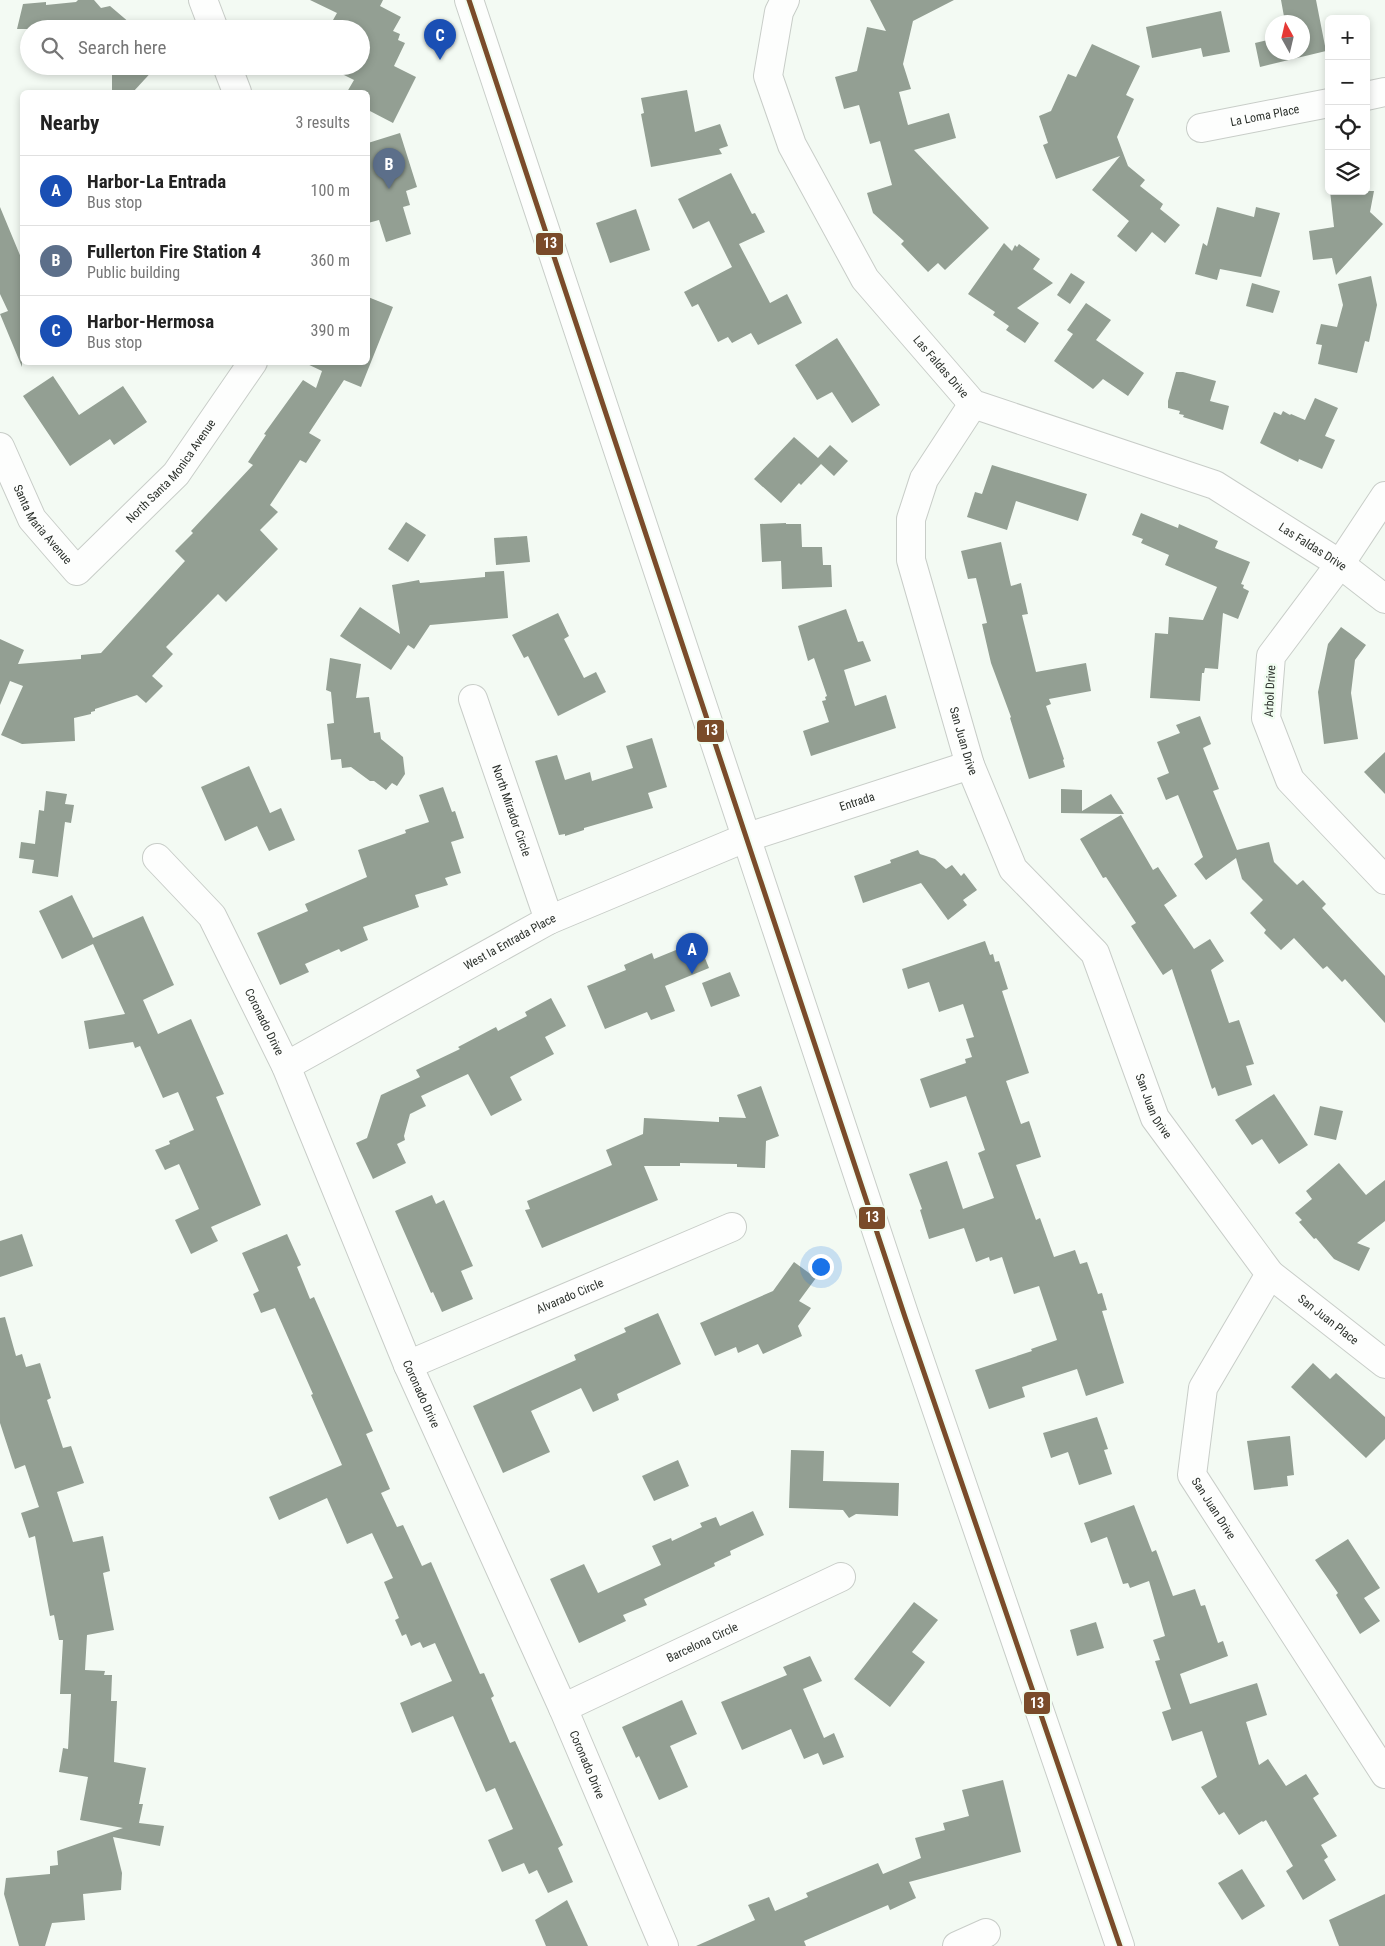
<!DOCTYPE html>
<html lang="en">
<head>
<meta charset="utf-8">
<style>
  :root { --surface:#fff; --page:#f2f2f2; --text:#222; --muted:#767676; --line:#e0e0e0; --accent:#ea580c }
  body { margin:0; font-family:"Roboto Condensed",sans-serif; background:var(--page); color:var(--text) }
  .controls { position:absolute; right:15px; top:15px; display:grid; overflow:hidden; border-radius:8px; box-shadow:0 2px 8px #0003 }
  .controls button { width:45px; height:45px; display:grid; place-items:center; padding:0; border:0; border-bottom:1px solid var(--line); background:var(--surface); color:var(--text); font:25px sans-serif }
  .compass { position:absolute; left:1265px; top:15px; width:45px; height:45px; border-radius:50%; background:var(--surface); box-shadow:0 2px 8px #0003; rotate:352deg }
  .you { position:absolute; left:820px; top:1266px; width:18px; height:18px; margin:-12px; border:4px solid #fff; border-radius:50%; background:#1a73e8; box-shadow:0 0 0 8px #1a73e833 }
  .badge { display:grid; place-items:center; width:32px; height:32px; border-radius:50%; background:var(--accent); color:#fff; font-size:16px; font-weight:700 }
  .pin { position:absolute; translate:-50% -41px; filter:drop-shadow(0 1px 2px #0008) }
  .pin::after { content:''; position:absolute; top:26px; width:18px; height:15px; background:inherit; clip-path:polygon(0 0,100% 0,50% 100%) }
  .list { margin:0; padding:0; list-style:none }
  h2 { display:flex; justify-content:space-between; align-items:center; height:65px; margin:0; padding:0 20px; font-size:21px }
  h2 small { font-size:16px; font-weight:400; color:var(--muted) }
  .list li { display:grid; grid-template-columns:32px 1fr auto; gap:15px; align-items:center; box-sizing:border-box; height:70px; padding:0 20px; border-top:1px solid var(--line) }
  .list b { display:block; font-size:19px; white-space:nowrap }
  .list p { margin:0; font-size:16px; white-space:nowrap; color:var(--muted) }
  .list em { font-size:16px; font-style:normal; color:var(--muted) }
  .icon { flex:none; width:28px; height:28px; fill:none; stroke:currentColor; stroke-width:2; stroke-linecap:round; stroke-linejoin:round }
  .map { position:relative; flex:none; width:1385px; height:1946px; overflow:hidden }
  .search { position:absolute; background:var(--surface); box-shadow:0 2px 8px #0003; left:20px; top:20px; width:350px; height:55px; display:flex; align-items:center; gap:12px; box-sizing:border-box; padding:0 18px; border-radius:28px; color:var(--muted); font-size:19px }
  .panel { position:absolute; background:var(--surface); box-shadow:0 2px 8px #0003; left:20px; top:90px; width:350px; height:275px; border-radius:8px }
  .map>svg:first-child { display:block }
  .building { fill:#939f93 }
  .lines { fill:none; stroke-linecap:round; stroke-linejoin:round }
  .minor-casing { stroke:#c8cdc8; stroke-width:30 }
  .major-casing { stroke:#c8cdc8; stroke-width:30 }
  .minor { stroke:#fdfefd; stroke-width:28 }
  .major { stroke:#fdfefd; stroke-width:28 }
  .bus-1-casing { stroke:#f0fdf0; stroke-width:9 }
  .bus-1 { stroke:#7a4b2a; stroke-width:5 }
  .labels { text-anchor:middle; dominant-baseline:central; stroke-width:5; stroke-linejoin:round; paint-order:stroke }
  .street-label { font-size:12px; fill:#2c312c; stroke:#f0fdf0 }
  .line-badge { stroke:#f0fdf0; stroke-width:2 }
  .badge-label { font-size:14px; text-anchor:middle; font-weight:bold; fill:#fff }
</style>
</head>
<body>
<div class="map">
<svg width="1385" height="1946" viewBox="0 0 1385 1946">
  <rect width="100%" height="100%" fill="#f3faf3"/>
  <g class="building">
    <path d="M78 0H94L101 8 110 6 137 29H17L23 4 46 2V5L76 2Z"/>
    <path d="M310 0H383L380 6 401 17 393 31 400 34 398 40 405 43 394 66 416 77 393 123 368 110V92H347L354 80 326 66H361V29H338L341 23 333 20 337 13Z"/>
    <path d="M870 0H954L913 21 903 64 911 89 899 92 908 125 949 113 956 138 914 150 989 228 945 270 938 263 928 272 901 244 904 241 873 213 867 193 892 185 880 141 870 144 859 105 844 109 835 77 857 71 867 27 886 31Z"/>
    <path d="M1281 0H1316L1326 51 1260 67 1255 43 1272 39V52H1302V22H1285Z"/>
    <path d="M1221 11 1230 52 1203 57 1201 48 1152 58 1146 27Z"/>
    <path d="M1092 44 1140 66 1126 95 1134 99 1117 137 1128 166 1145 180 1140 186 1163 204 1160 209 1180 225 1165 243 1152 232 1136 252 1117 236 1129 221 1092 190 1120 156 1056 179 1043 145 1048 143 1039 116 1051 111 1068 74 1076 77Z"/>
    <path d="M112 66H157L133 92H112Z"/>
    <path d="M687 90 695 132 720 124 728 146 719 149 722 154 651 167 641 114 644 113 641 98Z"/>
    <path d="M400 133 417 187 406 191 410 205 403 207 411 234 386 242 379 220 368 223V143Z"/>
    <path d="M731 173 752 214 755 213 765 232 739 244 770 303 787 294 802 323 758 345 751 333 732 343 728 337 718 342 698 304 692 307 684 292 732 267 709 221 693 229 678 199Z"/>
    <path d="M1330 191H1374L1370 212 1383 224 1336 275 1332 258 1313 260 1309 231 1334 227Z"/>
    <path d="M0 207 22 260V367L0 314 8 311 0 294Z"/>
    <path d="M1217 207 1254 217 1256 207 1280 213 1261 277 1220 269 1217 280 1195 274 1203 243 1207 246Z"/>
    <path d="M636 209 650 250 610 263 596 223Z"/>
    <path d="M1004 243 1012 251 1015 245 1017 247 1019 244 1040 259 1033 269 1053 283 1017 308 1039 323 1025 343 1006 330 1009 326 993 315 995 312 968 294Z"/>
    <path d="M1071 273 1085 282 1070 304 1057 295Z"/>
    <path d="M1371 276 1377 305 1369 342 1365 341 1357 373 1318 364 1322 345 1316 344 1321 324 1337 327 1343 305 1338 284Z"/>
    <path d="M1252 283 1280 291 1273 313 1246 306Z"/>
    <path d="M368 297 393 307 361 387 344 380 309 433 321 440 306 463 300 460 270 505 278 512 260 530 278 549 226 602 218 594 166 647 173 654 152 676 163 686 146 703 137 695 95 709V711L91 712V714L74 718 75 741 22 744 1 735 23 686 10 681 0 705V639L24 650 18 664 81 659V655L101 653 185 561 175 551 193 533 191 531 253 465 248 462 266 435 264 434 303 380 316 388 322 371 303 362H368Z"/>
    <path d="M1086 303 1111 320 1096 340 1144 373 1128 396 1103 379 1093 389 1054 361 1073 334 1067 330Z"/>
    <path d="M837 338 880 405 852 423 832 392 817 400 795 365Z"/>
    <path d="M1176 372H1183L1216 381 1210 401 1229 406 1223 430 1183 417 1184 415 1179 414 1180 411 1168 408V401Z"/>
    <path d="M53 376 79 415 123 386 147 422 114 445 110 439 70 466 23 396Z"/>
    <path d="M1315 398 1338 408 1325 436 1335 440 1322 469 1299 459 1298 462 1260 443 1274 412 1281 415 1283 411 1290 415 1291 414 1305 420Z"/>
    <path d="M794 437 818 458 830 445 848 461 834 476 821 464 801 485 799 483 781 503 754 479Z"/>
    <path d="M992 465 1087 494 1078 521 1016 501 1007 530 967 517 975 492 982 494Z"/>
    <path d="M1141 513 1178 528 1179 524 1218 541 1215 548 1250 562 1241 584 1244 585 1243 588 1249 591 1238 619 1223 613 1218 669 1205 668 1204 673H1202L1200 701 1150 698 1155 633 1168 634 1169 617 1203 620 1217 587 1165 565 1169 555 1141 543 1143 539 1132 535Z"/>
    <path d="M406 522 426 535 408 562 388 549Z"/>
    <path d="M786 523V524H801L802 547H822L823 565H831L832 587 782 589 781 561 762 562 760 524Z"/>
    <path d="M527 536 530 562 496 565 494 538Z"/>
    <path d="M1001 542 1011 586 1021 583 1028 614 1022 615 1036 672 1086 663 1091 691 1049 699 1051 704 1046 706 1064 759 1063 760 1065 767 1029 779 1010 718 1011 717 991 663 982 624 987 623 976 578 968 579 961 551Z"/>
    <path d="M504 571 508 618 430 625 414 649 408 645 391 670 340 636 360 607 400 634 392 585 419 580 420 583 485 577V572Z"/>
    <path d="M846 609 858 642 863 641 871 661 844 670 855 706 886 695 896 728 811 756 803 731 829 722 822 701 826 700 825 697 827 696 814 658 808 661 798 626Z"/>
    <path d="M558 613 569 636 564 639 584 678 596 672 606 692 558 716 528 656 524 658 512 635Z"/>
    <path d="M1341 627 1366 645 1355 660 1351 693 1358 739 1324 744 1318 692 1328 644Z"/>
    <path d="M330 658 361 664 356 698 369 697 374 733 380 732 381 739 403 757 405 774 397 786 392 783 386 790 374 781H370L351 767 342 768 341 759 331 760 327 724 334 723 331 692 326 690Z"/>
    <path d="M1200 716 1211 744 1203 748 1219 789 1213 791 1237 850 1269 842 1274 862 1297 885 1303 880 1326 904 1322 908 1385 976V1023L1345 979 1342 982 1327 966 1323 969 1294 938 1281 950 1264 933 1266 930 1250 913 1263 900 1242 879 1236 858 1206 880 1194 864 1203 857 1178 795 1166 800 1157 778 1169 773 1157 742 1180 733 1176 725Z"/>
    <path d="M652 738 667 787 648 793 653 808 584 828V830L565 836V834L559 835 535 761 557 755 565 780 590 772 592 781 633 768 626 746Z"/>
    <path d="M1385 752V794L1364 772Z"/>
    <path d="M249 766 270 813 281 808 295 840 269 851 257 826 225 841 201 787Z"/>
    <path d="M443 787 452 812 455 811 464 838 451 842 461 873 445 878 448 885 415 895 419 907 363 927 368 940 341 952 339 949 305 964 309 972 280 985 257 933 308 911 305 904 367 877 358 850 406 833 405 830 429 822 419 795Z"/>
    <path d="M1061 789 1082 790V811L1111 794 1124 814 1061 813Z"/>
    <path d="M46 791 67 794 65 804 74 805 71 823 65 822 58 877 32 873 34 860 19 858 21 842 35 844 39 810 44 811Z"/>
    <path d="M1121 815 1153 870 1158 867 1177 896 1164 905 1194 949 1210 939 1224 961 1211 970 1229 1023 1239 1020 1254 1064 1246 1066 1252 1085 1218 1096 1215 1087 1212 1089 1172 969 1163 975 1131 926 1136 923 1106 877 1103 878 1080 839Z"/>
    <path d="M918 850 920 854 935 859 946 869 952 865 961 876 964 873 977 890 963 900 967 905 948 920 921 883 863 903 854 876 891 863 890 860Z"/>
    <path d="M72 895 93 938 143 916 174 985 143 1000 158 1034 191 1019 224 1094 216 1097 261 1205 211 1227 218 1241 191 1254 175 1220 199 1209 179 1164 165 1170 155 1150 170 1144 169 1141 194 1130 178 1092 163 1098 140 1046 135 1048 133 1042 89 1049 84 1021 125 1014 93 944 62 959 39 911Z"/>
    <path d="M698 941 709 968 665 986 675 1011 651 1020 647 1012 605 1029 587 986 626 970 624 965 652 953 654 959Z"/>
    <path d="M985 941 990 955 993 954 995 962 999 961 1008 989 1002 991 1029 1073 1006 1081 1021 1124 1029 1121 1041 1157 1016 1165 1036 1220 1040 1218 1054 1257 1075 1250 1080 1264 1087 1262 1098 1294 1102 1293 1107 1310 1102 1311 1124 1383 1086 1396 1077 1369 1022 1387 1025 1397 989 1409 975 1370 1032 1351 1031 1349 1057 1340 1039 1286 1014 1294 1002 1257 990 1261 989 1257 976 1262 964 1228 929 1239 920 1210 922 1209 909 1174 947 1161 963 1209 994 1198 978 1153 985 1150 966 1096 930 1108 920 1079 966 1063 965 1059 972 1057 966 1039 974 1037 963 1004 939 1012 929 982 908 989 902 969Z"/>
    <path d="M730 972 740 996 711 1007 702 983Z"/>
    <path d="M551 998 566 1026 545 1037 554 1054 510 1077 522 1100 491 1116 468 1074 421 1096 426 1106 410 1114 404 1136 405 1140 397 1144 406 1163 373 1179 356 1143 367 1138 381 1095 420 1077 416 1070 460 1049 458 1047 496 1027 498 1031 527 1016 525 1012Z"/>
    <path d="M761 1086 779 1136 766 1141 765 1168 737 1167V1164L680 1163V1166H644L658 1200 542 1248 525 1210 530 1209 527 1201 612 1165 606 1150 643 1134 644 1118 719 1122V1117L746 1118 737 1095Z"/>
    <path d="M1274 1094 1308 1145 1279 1164 1262 1139 1252 1145 1235 1120Z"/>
    <path d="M1320 1106 1343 1111 1336 1140 1314 1135Z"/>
    <path d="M1339 1163 1366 1195 1385 1180V1221L1357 1243 1370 1248 1359 1271 1334 1259 1316 1238 1314 1239 1299 1222 1302 1220 1295 1213 1312 1199 1306 1191Z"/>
    <path d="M432 1195 436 1204 444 1200 473 1266 461 1271 473 1299 442 1312 433 1292 431 1293 395 1211Z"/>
    <path d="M22 1234 33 1266 0 1277V1241Z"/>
    <path d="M287 1234 301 1265 297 1267 310 1299 314 1297 373 1431 366 1434 390 1489 381 1493 397 1527 403 1525 422 1566 431 1562 480 1674 484 1673 494 1696 491 1698 510 1743 515 1741 563 1845 558 1848 573 1882 548 1893 537 1870 529 1874 524 1863 502 1872 488 1840 513 1829 495 1788 486 1792 453 1716 412 1733 400 1703 452 1681 435 1643 423 1648 420 1642 411 1646 406 1634 402 1636 395 1620 399 1618 384 1582 393 1578 372 1533 347 1544 327 1498 279 1520 269 1497 342 1465 311 1395 313 1394 275 1308 261 1313 253 1294 259 1291 242 1253Z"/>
    <path d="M794 1262 816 1278 799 1301 811 1308 798 1326 802 1336 763 1354 758 1344 738 1353 736 1347 715 1356 700 1323 773 1291Z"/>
    <path d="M658 1313 681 1364 617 1394 619 1400 593 1412 581 1388 531 1411 550 1452 503 1473 473 1406 576 1360 574 1355 626 1332 624 1328Z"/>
    <path d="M5 1317 16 1356 22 1354 26 1367 40 1363 51 1398 47 1400 63 1448 71 1446 84 1483 57 1492 73 1542 103 1536 110 1571 103 1573 114 1630 87 1635 85 1670 105 1671 104 1675H112L111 1701H117L114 1762 146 1768 139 1804H143L139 1823 164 1826 160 1846 113 1837 122 1873 121 1890 83 1894 85 1920 52 1923 45 1946H19L4 1894 6 1878 50 1874V1866L58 1865 57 1851 123 1828 80 1820 88 1777 59 1772 63 1748 68 1749 71 1694H60L63 1640H59L54 1615 50 1616 35 1536 29 1538 21 1513 39 1507 25 1465 15 1469 0 1423V1318Z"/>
    <path d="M1313 1363 1330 1379 1336 1373 1385 1417V1439L1366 1458 1291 1387Z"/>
    <path d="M1097 1417 1108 1449 1104 1450 1112 1474 1079 1485 1068 1452 1051 1458 1043 1433Z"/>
    <path d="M1290 1436 1294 1475 1287 1476 1288 1486 1254 1490 1247 1441Z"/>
    <path d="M791 1450 824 1451 823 1481 899 1483 898 1516 856 1514 849 1518 843 1510 789 1508Z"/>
    <path d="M678 1460 689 1486 654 1501 642 1476Z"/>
    <path d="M1134 1505 1152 1552 1156 1550 1173 1596 1195 1589 1201 1606 1205 1605 1218 1643 1223 1641 1228 1656 1180 1674 1190 1704 1257 1683 1267 1715 1246 1722 1259 1765 1268 1759 1286 1786 1306 1774 1319 1794 1313 1798 1337 1836 1321 1845 1328 1857 1324 1860 1336 1880 1303 1900 1286 1871 1293 1866 1266 1820 1263 1822 1262 1821 1239 1835 1224 1812 1219 1815 1201 1787 1217 1777 1202 1731 1172 1741 1162 1712 1171 1709 1155 1661 1160 1660 1153 1640 1165 1636 1149 1581 1130 1588 1128 1583 1123 1584 1107 1537 1091 1543 1084 1523Z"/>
    <path d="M753 1511 764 1535 730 1551 731 1555 714 1563 715 1566 644 1599 647 1605 623 1615 626 1621 579 1643 550 1579 584 1564 598 1593 661 1565 652 1546 671 1538 672 1541 702 1527 700 1523 716 1517 720 1526Z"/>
    <path d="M1348 1539 1380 1588 1364 1598 1380 1621 1360 1634 1336 1595 1338 1593 1315 1560Z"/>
    <path d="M914 1602 938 1620 912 1652 925 1662 890 1707 854 1679Z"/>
    <path d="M1096 1622 1104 1648 1077 1656 1070 1630Z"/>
    <path d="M810 1656 822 1681 803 1689 824 1738 834 1733 844 1757 823 1765 818 1753 804 1759 791 1729 742 1750 721 1702 787 1675 783 1667Z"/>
    <path d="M682 1700 697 1734 670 1746 688 1787 659 1800 639 1756 636 1758 622 1727Z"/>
    <path d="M1003 1780 1021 1852 909 1882 916 1898 890 1910 888 1905 804 1941 806 1946H696L755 1920 748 1905 769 1897 775 1911 808 1897 806 1893 878 1863 883 1874 921 1858 915 1838 945 1830 943 1823 969 1816 962 1790Z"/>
    <path d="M1242 1869 1265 1906 1242 1920 1218 1883Z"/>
    <path d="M1385 1894V1946H1339L1329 1920Z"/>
    <path d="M567 1900 588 1946H546L535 1920Z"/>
  </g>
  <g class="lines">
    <defs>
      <g id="minor">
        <path d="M203 0 214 29"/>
        <path id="s1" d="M785 0 779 12 768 76 792 145 865 279 973 404 1215 485 1340 564 1385 599"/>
        <path d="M227 66 237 92"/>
        <path d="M1366 96 1385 92"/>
        <path id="s2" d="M1201 128 1329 103"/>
        <path id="s3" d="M973 404 924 479 911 519V560L970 765 1013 869 1095 953 1155 1118 1270 1274 1203 1388 1192 1475 1385 1774"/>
        <path id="s4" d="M0 447 32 519 77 571 176 474 253 362"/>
        <path d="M1385 496 1340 564 1271 656 1266 718 1290 780 1385 880"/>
        <path id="s5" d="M473 699 549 920"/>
        <path id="s6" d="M157 858 212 916 286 1066 408 1365 563 1708 664 1946"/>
        <path id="s7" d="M286 1066 549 920 745 838 970 765"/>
        <path id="s8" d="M1270 1274 1385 1364"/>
        <path id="s9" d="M408 1365 732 1227"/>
        <path id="s10" d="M563 1708 841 1577"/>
        <path d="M957 1946 986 1933"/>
      </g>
      <path id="major" d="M469 0 905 1317 1120 1946"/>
    </defs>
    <use href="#minor" class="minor-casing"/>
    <use href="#major" class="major-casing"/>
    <use href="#minor" class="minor"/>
    <use href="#major" class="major"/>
    <defs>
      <path id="bus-1" d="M469 0 905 1317 1120 1946"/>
    </defs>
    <use href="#bus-1" class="bus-1-casing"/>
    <use href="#bus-1" class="bus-1"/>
  </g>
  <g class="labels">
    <g class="street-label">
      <text stroke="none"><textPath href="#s2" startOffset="65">La Loma Place</textPath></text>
      <text stroke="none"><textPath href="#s1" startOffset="420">Las Faldas Drive</textPath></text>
      <text stroke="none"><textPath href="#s4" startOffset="285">North Santa Monica Avenue</textPath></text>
      <text stroke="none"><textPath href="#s4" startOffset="89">Santa Maria Avenue</textPath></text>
      <text stroke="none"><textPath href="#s1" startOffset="840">Las Faldas Drive</textPath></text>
      <text transform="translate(1270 691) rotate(-87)">Arbol Drive</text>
      <text stroke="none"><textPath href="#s3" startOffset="361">San Juan Drive</textPath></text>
      <text stroke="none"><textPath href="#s7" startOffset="631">Entrada</textPath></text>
      <text stroke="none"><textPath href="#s5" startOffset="118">North Mirador Circle</textPath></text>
      <text stroke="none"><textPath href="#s7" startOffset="256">West la Entrada Place</textPath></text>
      <text stroke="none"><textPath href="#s6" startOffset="198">Coronado Drive</textPath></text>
      <text stroke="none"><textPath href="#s3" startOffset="780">San Juan Drive</textPath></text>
      <text stroke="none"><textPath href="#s9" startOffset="176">Alvarado Circle</textPath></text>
      <text stroke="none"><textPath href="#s8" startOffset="74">San Juan Place</textPath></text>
      <text stroke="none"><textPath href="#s6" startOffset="602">Coronado Drive</textPath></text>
      <text stroke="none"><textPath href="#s3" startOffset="1245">San Juan Drive</textPath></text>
      <text stroke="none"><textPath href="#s10" startOffset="154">Barcelona Circle</textPath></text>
      <text stroke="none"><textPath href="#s6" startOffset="1008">Coronado Drive</textPath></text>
    </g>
  </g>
  <g class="line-badge">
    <rect x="535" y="232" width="29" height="24" rx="5" fill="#7a4b2a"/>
    <rect x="696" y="719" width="29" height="24" rx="5" fill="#7a4b2a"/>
    <rect x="858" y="1206" width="28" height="24" rx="5" fill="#7a4b2a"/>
    <rect x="1023" y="1691" width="28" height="24" rx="5" fill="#7a4b2a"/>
  </g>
  <g class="badge-label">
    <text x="550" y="248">13</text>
    <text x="711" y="735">13</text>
    <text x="872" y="1222">13</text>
    <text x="1037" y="1708">13</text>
  </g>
</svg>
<div class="controls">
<button>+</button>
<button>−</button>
<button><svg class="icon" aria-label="locate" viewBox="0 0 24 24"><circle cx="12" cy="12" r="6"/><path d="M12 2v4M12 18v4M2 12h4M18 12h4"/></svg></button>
<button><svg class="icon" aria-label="layers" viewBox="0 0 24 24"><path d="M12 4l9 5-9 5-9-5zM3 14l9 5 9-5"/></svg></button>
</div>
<svg class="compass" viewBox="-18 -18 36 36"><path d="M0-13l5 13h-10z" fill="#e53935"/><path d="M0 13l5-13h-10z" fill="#767676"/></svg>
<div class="you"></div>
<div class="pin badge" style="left:692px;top:974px;background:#1a4fb4">A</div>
<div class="pin badge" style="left:389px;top:189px;background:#5c6f8a">B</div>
<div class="pin badge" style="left:440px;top:60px;background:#1a4fb4">C</div>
<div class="search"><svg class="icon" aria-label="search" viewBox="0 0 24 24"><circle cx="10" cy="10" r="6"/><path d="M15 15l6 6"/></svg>Search here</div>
<section class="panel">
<h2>Nearby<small>3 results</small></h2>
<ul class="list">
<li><span class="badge" style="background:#1a4fb4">A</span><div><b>Harbor-La Entrada</b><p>Bus stop</p></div><em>100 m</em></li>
<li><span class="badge" style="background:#5c6f8a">B</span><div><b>Fullerton Fire Station 4</b><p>Public building</p></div><em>360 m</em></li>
<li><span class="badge" style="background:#1a4fb4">C</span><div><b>Harbor-Hermosa</b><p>Bus stop</p></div><em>390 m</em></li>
</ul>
</section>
</div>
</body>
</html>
